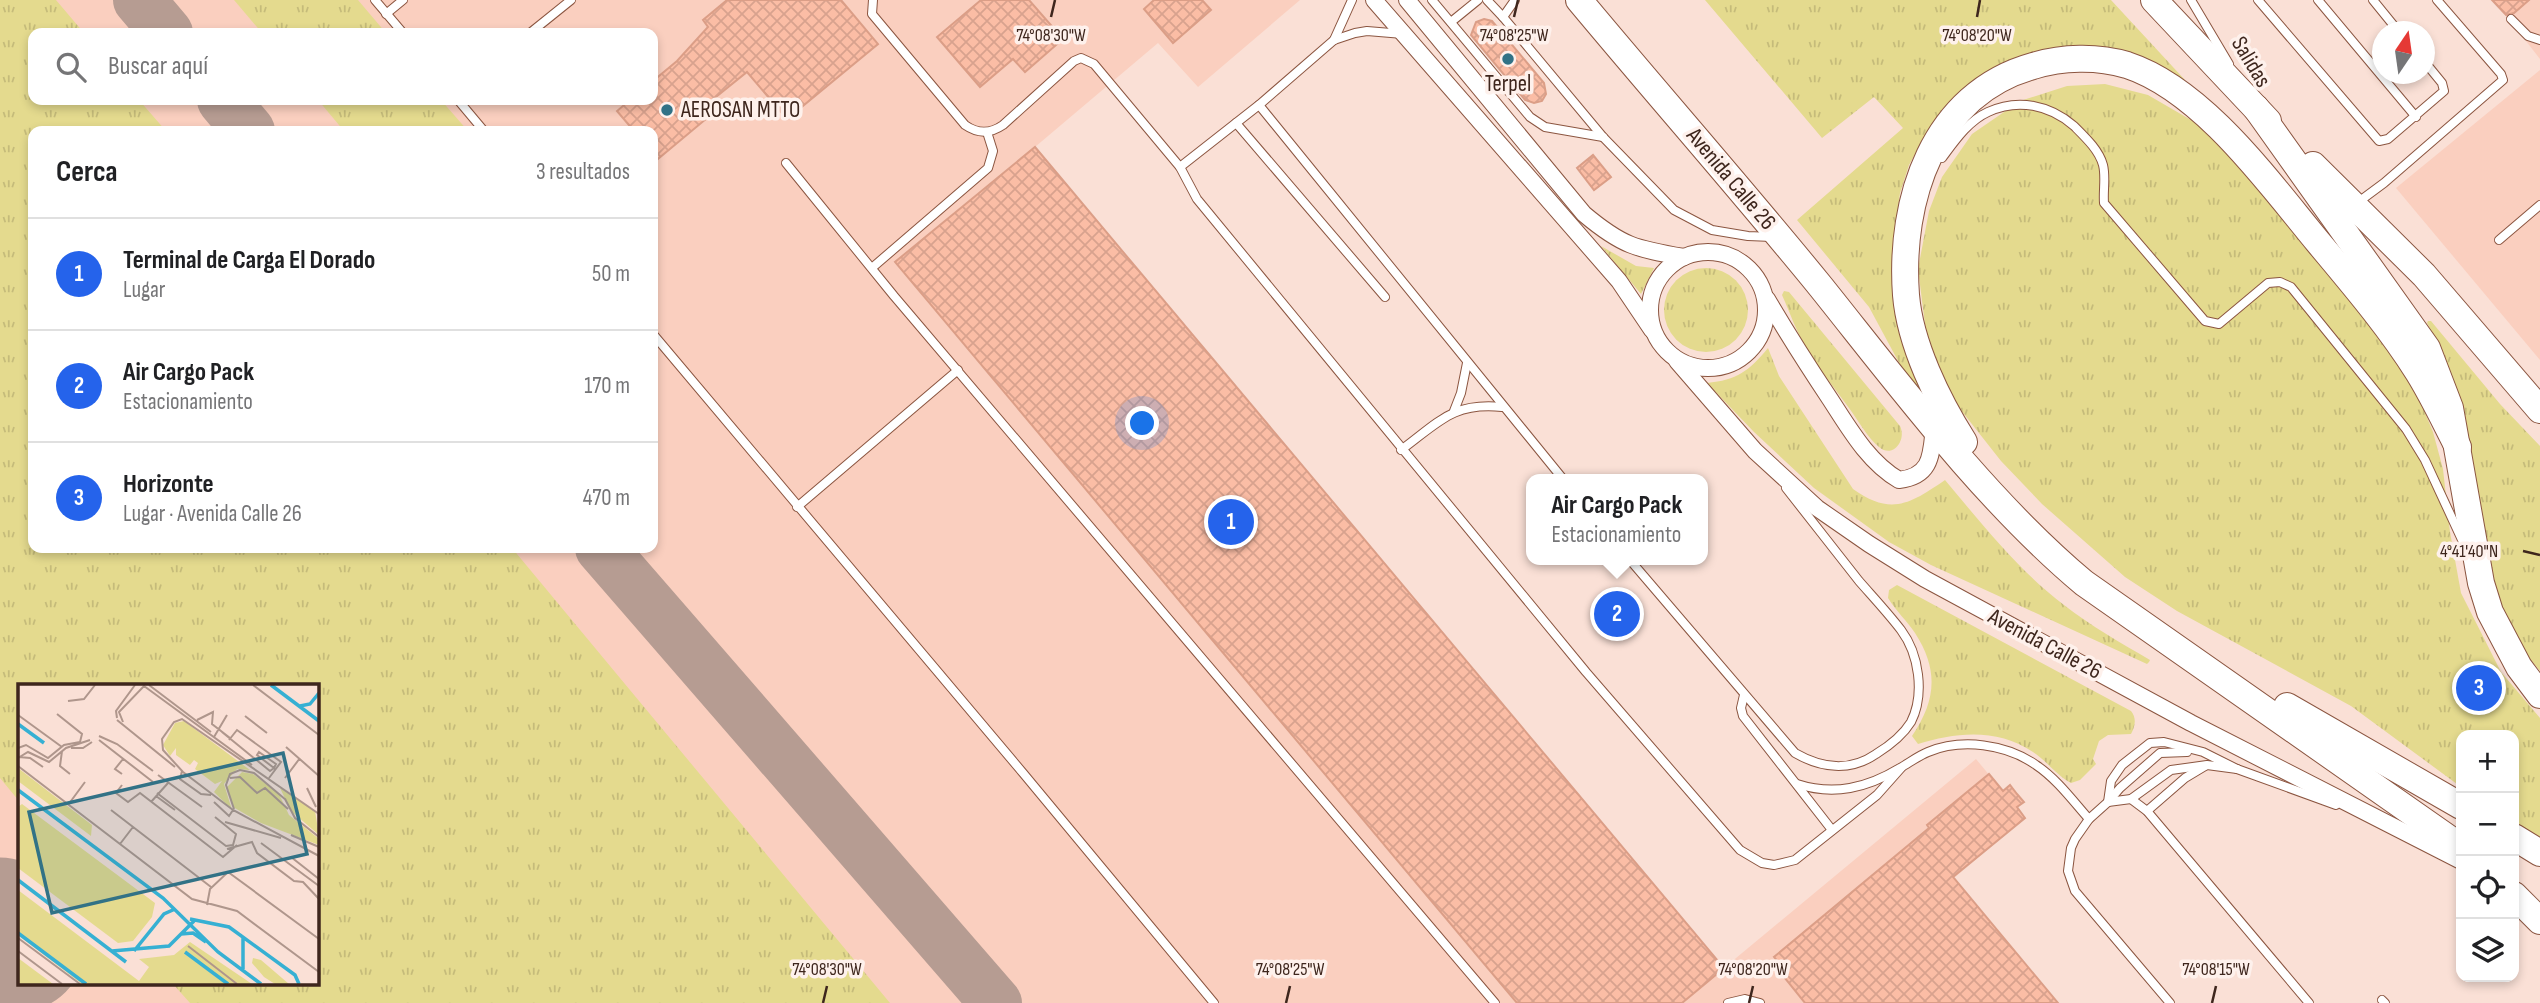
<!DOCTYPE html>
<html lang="es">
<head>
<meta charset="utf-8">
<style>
  :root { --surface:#fff; --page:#f6f6f6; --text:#202124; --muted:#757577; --line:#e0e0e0; --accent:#2563eb }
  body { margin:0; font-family:"Sofia Sans Condensed",sans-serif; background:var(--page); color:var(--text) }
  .controls { position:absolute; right:21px; bottom:21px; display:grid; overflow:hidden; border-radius:14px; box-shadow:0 4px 10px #0003 }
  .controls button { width:63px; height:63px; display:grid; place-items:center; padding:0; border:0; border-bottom:2px solid var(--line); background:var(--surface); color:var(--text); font:35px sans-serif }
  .compass { position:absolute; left:2372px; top:21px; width:63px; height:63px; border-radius:50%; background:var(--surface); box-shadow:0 4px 10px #0003; rotate:13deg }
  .you { position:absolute; left:1143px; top:424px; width:24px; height:24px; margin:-18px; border:5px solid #fff; border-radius:50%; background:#1a73e8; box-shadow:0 0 0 10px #1a73e833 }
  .badge { display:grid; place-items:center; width:46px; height:46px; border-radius:50%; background:var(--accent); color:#fff; font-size:23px; font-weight:700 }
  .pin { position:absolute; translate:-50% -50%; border:4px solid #fff; box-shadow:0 2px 7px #0006 }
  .popup { position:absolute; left:1526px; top:474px; width:182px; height:91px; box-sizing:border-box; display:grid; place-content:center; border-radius:14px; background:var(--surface); filter:drop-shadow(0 2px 5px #0005); font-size:23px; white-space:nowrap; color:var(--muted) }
  .popup b { font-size:26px; color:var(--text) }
  .popup::after { content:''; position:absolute; left:50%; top:100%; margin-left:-14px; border:14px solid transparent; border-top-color:var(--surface) }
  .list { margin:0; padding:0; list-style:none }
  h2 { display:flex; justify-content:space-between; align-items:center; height:91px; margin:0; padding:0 28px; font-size:30px }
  h2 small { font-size:23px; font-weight:400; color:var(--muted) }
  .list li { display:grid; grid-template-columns:46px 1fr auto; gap:21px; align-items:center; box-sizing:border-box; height:112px; padding:0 28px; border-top:2px solid var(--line) }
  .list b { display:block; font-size:26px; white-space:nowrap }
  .list p { margin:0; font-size:23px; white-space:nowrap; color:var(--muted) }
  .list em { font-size:23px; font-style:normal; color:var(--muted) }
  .icon { flex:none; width:38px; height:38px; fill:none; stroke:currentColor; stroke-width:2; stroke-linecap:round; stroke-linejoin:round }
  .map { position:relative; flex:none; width:2540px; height:1003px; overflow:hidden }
  .search { position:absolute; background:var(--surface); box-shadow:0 4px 10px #0003; left:28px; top:28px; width:630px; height:77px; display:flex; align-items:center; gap:18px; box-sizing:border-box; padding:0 24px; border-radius:14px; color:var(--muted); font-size:26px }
  .panel { position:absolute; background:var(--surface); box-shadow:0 4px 10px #0003; left:28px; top:126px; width:630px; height:427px; border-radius:14px }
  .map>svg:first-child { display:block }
  .built { fill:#facfbf; fill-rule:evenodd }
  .grass { fill:url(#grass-tufts) }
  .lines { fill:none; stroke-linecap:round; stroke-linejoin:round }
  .taxiway { stroke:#b69c92; stroke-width:52 }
  .runway { stroke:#b69c92; stroke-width:131 }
  .building { fill:url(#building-cross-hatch); stroke:#db9e87; stroke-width:2 }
  .service-casing { stroke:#8b5540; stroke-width:10 }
  .minor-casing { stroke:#8b5540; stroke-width:18 }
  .primary-casing { stroke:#8b5540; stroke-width:28 }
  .service { stroke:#fff; stroke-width:8 }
  .minor { stroke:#fff; stroke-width:16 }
  .primary { stroke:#fff; stroke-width:26 }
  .ticks { fill:none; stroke:#3e261d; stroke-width:2.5 }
  .poi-dot { fill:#327286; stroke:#fef1ec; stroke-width:2.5 }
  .labels { text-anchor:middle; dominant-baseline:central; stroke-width:7; stroke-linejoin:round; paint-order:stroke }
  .street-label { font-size:23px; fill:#3e261d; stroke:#fef1ec }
  .poi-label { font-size:23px; fill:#3e261d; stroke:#fef1ec }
  .inset-river { fill:none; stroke:#36b0d3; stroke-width:3.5 }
  .inset-road { fill:none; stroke:#af968c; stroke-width:2 }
  .view { fill:#327286; fill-opacity:0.15; stroke:#327286; stroke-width:3.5 }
  .inset-edge { fill:none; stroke:#3e261d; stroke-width:3.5 }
  .ticks-label { font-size:18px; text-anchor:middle; fill:#3e261d; stroke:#fef1ec; stroke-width:7; stroke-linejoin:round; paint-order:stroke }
</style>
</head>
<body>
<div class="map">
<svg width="2540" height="1003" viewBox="0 0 2540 1003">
  <defs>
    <pattern id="grass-tufts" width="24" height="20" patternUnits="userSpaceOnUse" patternTransform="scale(1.75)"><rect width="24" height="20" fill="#e4da8e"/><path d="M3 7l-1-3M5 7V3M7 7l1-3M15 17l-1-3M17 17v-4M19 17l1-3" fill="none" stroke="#c5bb7a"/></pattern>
    <pattern id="building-cross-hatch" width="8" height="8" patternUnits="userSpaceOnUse" patternTransform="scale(1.75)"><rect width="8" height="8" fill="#fbbda5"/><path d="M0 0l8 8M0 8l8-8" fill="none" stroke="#d8a28e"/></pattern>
  </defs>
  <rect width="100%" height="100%" fill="#fae0d6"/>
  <g class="built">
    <path d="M0 0H1300L1198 87 1158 43 1035 147 1724 968 1976 759 2025 818 1954 878 2058 1003H0ZM33 33H653V100H33ZM33 131H653V548H33ZM19 686H317V984H19Z"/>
    <path d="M2492 0H2540V59L2508 18Z"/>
    <path d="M2540 70V360L2396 188Z"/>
  </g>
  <g class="grass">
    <path d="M0 0H56L84 33H33V100H139L166 131H33V548H512L890 1003H190L173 984H317V686H19V801L0 778Z"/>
    <path d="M234 0H358L386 33H262Z"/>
    <path d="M1705 0H2111L2185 80 2068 49 1921 143 1909 165 1900 193 1895 231 1909 361 1933 421 1918 398 1869 307 1797 220 1903 128 1874 97 1822 138Z"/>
    <path d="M2105 84 2148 95 2210 131 2320 261 2409 374 2433 432 2443 469 2450 532 2461 593 2501 672 2540 718V841L2514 823V735H2461V787L2351 706 2177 611 2125 577 2042 504 2001 461 1949 395 1935 364 1926 332 1918 269 1929 211 1942 177 1972 134 2020 101 2067 86Z"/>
    <path d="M318 100H441L468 131H344Z"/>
    <path d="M1601 246 1636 266 1654 268 1641 294Z"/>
    <circle cx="1706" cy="310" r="42"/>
    <path d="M1784 291 1789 292 1900 426C1907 440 1893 459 1879 447 1867 437 1858 420 1849 408 1835 389 1820 370 1807 350 1797 333 1790 313 1782 295Z"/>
    <path d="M2428 321H2431L2500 404 2540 446V671L2526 654 2492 591 2437 341 2427 323Z"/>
    <path d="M1768 348 1779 376 1853 489C1891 516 1910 504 1945 480 1982 524 2018 570 2064 605 2091 626 2121 643 2150 660L2149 662 2147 664 1931 565 1889 542 1814 488 1754 432 1707 383C1737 380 1749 371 1768 348Z"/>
    <path d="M1897 585 2131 711C2137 718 2135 727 2131 734L2108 735 2099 741 2093 759 2096 764 2080 780 2071 783C2057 776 2047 761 2033 752 1998 728 1956 732 1918 744L1912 736C1936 701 1939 670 1915 633 1907 621 1896 611 1888 598L1889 590Z"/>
  </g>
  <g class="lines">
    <g class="taxiway">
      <path d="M139 0 167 33"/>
      <path d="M223 100 249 131"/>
      <path d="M601 548 996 1003"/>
    </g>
    <path class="runway" d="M0 923 19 946"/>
  </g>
  <g class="building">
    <path d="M727 0H841L878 44 787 119 747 72 711 101 718 109 653 163V131H634L617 111 630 100H653V81L677 61 708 27 703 20Z"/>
    <path d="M981 0H1029L1063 39 1025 72 1013 59 980 87 937 37Z"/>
    <path d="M1154 0H1202L1211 10 1173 43 1144 9Z"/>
    <path d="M2492 0H2529L2514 13 2506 15Z"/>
    <path d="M1484 19 1492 21 1544 83 1546 94 1542 101 1534 103 1525 100 1471 35 1476 22Z"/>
    <path d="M1035 147 1724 968 1682 1003H1517L895 262Z"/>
    <path d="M1593 155 1611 177 1594 190 1577 168Z"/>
    <path d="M1989 774 2003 791 2010 785 2017 794 2024 802 2017 807 2025 818 1953 877 2058 1003H1805L1784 977 1788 974 1774 957 1929 828 1927 825Z"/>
  </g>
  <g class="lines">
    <defs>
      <g id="service">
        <path d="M375 0 403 33"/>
        <path d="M873 0 872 14 965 125C978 134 990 134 1003 125L1074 61 1081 58 1094 64 1180 167 1197 199 1586 672 1740 850 1762 863 1774 865 1795 860 1877 795 1901 768"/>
        <path d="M1432 0 1530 117 1545 127 1603 137"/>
        <path d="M1487 0 1503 17"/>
        <path d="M1515 0 1503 17 1603 137 1674 210 1712 230 1748 236 1772 237"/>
        <path d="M2191 0 2229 64"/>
        <path d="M2258 0 2379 141 2388 139 2444 91 2442 83 2424 61"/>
        <path d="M2318 0 2416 117"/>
        <path d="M2373 0 2399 32"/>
        <path d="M386 14 403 0"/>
        <path d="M2511 19 2528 36 2540 40"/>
        <path d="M1451 22 1478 0"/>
        <path d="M530 33 571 0"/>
        <path d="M1334 40 1352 0"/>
        <path d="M458 100 484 131"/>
        <path d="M1259 105 1563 479"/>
        <path d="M1236 123 1385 297"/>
        <path d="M1942 158C1954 142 1968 121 1988 112 2018 98 2050 105 2074 126 2085 137 2099 150 2103 165 2106 177 2103 190 2104 203L2205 321 2219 324 2268 283 2280 282 2291 287 2406 429 2425 460 2463 542"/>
        <path d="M786 163 894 296 1495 1003"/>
        <path d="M1180 167 1259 105 1334 40 1355 33 1367 31 1403 34"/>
        <path d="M2357 203 2384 183 2503 80 2501 74 2437 0"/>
        <path d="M2499 240 2540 205"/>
        <path d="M873 267 988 168 993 151 987 132"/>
        <path d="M653 334 1023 773 1214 1003"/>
        <path d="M1454 411 1461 393 1467 363"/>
        <path d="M1401 450C1439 422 1453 402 1502 407"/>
        <path d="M797 507 958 370"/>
        <path d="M1630 560 1795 753C1821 768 1850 772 1876 754 1889 746 1903 735 1911 722 1925 694 1919 654 1901 630 1888 613 1873 597 1859 581 1835 550 1810 519 1786 488"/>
        <path d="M1744 695 1741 708 1743 716 1832 830"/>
        <path d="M1797 784C1834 796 1867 788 1900 768 1909 763 1918 756 1928 752 1962 738 2006 744 2036 765 2057 779 2073 801 2089 819"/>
        <path d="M2131 799 2147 811 2309 1003"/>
        <path d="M2108 802 2111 781 2122 765 2150 743 2164 742 2203 752 2237 769 2336 805"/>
        <path d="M2108 802 2120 788 2160 753 2187 752"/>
        <path d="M2147 811 2185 778 2205 766"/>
        <path d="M2382 1000 2385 1003"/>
        <path d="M1728 1003 1745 999 1760 1003"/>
        <path d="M2170 1003 2075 891 2068 871 2071 848 2075 839 2089 819 2108 802 2131 799 2171 770 2207 765 2237 769"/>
      </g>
      <g id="minor">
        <path d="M1374 0 1619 281 1652 330"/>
        <path d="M1407 0 1584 214C1622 246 1636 249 1684 257"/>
        <circle cx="1708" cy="310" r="58"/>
        <path d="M1767 299C1787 333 1808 366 1830 399 1849 428 1868 462 1899 480 1932 476 1931 455 1934 427"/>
        <path d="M1677 361 1755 451 1817 508 1869 544 1925 579 2191 723 2461 861"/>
      </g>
      <g id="primary">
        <path d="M1579 0C1659 96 1742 190 1821 287 1901 387 1986 501 2084 583L2461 847"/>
        <path d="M2154 0 2268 121"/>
        <path d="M2256 108 2427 348 2450 408 2481 583 2490 612 2519 667 2540 695"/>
        <path d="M2313 165 2424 275 2540 410"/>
        <path d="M1964 442C1938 401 1910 344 1906 295 1899 200 1933 94 2033 66 2062 57 2097 56 2127 65 2203 90 2269 183 2318 242 2353 284 2389 326 2418 372 2433 396 2445 422 2458 447"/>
        <path d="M2287 706 2461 806"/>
        <path d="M2514 837 2540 853"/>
        <path d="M2514 895 2540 921"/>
      </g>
    </defs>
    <use href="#service" class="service-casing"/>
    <use href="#minor" class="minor-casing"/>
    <use href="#primary" class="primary-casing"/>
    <use href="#service" class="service"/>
    <use href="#minor" class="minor"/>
    <use href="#primary" class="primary"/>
  </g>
  <path class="ticks" d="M1051 17 1055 0M1514 17 1518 0M1977 17 1980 0M2523 551 2540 555M823 1003 827 986M1286 1003 1290 986M1749 1003 1753 986M2212 1003 2216 986"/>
  <g class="poi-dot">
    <circle cx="1508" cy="59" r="7"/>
    <circle cx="667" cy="110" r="7"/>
  </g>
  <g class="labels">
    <g class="street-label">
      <text transform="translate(2251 62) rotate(59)">Salidas</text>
      <text transform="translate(1731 179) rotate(50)">Avenida Calle 26</text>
      <text transform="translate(2045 644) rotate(28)">Avenida Calle 26</text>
    </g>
    <g class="poi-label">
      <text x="1508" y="84">Terpel</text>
      <text x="681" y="110" text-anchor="start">AEROSAN MTTO</text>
    </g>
  </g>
  <g transform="translate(18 684)">
    <rect width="301" height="301" fill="#fae0d6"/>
    <path d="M166 37 232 86 219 85 206 100 214 126 196 108 204 97 197 100 177 85 180 79 176 76 172 81 158 71V64L152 72 145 61 157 39ZM0 84 74 141 73 152 0 97ZM224 88 235 90 261 110 271 131 301 155V161L243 139 215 123 209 103ZM262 104 297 127 301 151 273 127ZM4 120 137 219 134 233 115 257 100 259 0 184V123ZM0 206 121 297 131 283 121 275 156 271 172 258 234 300H64L0 251ZM235 274 243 276 271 300H257L246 293 234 279Z" fill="#e4da8e"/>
    <path d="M0 274 35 300H0Z" fill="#e4da8e"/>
    <path class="inset-river" d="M253 1 301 37M282 22 292 20 301 9M0 40 26 59M0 106 145 214 200 268 243 300M0 196 108 278M172 235 211 243 277 291 281 300M0 249 68 300M163 250 175 249 188 258M94 267 151 262 176 237M116 267 146 230 157 225M167 268 210 300M225 285V254"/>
    <path class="inset-road" d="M131 1 193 48M235 1 301 51M50 17 66 15 77 1M0 31 44 63M227 32 249 49M99 34 98 27 117 1M99 36 157 83M179 36 195 28 194 40 212 54M105 38 101 28 126 2 234 81M204 48 237 75M81 52 99 60 135 87M196 53 209 31M81 56 135 98M211 56 219 46 263 78 251 94M268 63 301 92M0 64 8 61 30 74 46 61 62 58 64 50 39 30M53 64H65L74 58M44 67 42 82 52 90M241 68 258 80 256 84 239 71ZM1 73 12 74 25 83M0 74 10 68 31 78 48 64 72 56M236 74 252 87 256 84M0 82 174 215 219 227 301 288M164 87 162 95 183 110 193 111M104 90 97 85 105 75M140 91 184 123M212 94 222 93 239 109 247 104 270 125M267 94 282 74M104 101 98 109 110 118 122 109 205 173 219 161M289 104 298 123M139 109 208 162 215 161 218 150 197 133M138 112 157 126M267 115 277 134 301 153M133 118 150 99M196 118 211 132 215 126M50 121 67 98M216 125 208 101 212 90 222 86 236 89 268 116M93 126 193 203M301 130 164 35 156 38 144 55 145 66 165 88 215 126 301 172M207 138 263 154M273 151 301 163M243 159 301 202M102 160 115 143M209 165 234 158 239 169 276 197 285 198 301 215M273 173 301 195M189 221 192 205 210 188 301 255M0 254 62 300M170 262 219 300M0 267 44 300"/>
    <path class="view" d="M265 69 289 170 34 229 11 128Z"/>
    <rect width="301" height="301" class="inset-edge"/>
  </g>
  <g class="ticks-label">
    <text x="1051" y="41">74°08'30"W</text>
    <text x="1514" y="41">74°08'25"W</text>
    <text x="1977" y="41">74°08'20"W</text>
    <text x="2469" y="557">4°41'40"N</text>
    <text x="827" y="975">74°08'30"W</text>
    <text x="1290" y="975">74°08'25"W</text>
    <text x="1753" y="975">74°08'20"W</text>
    <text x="2216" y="975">74°08'15"W</text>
  </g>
</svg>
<div class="controls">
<button>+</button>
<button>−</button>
<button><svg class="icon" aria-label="locate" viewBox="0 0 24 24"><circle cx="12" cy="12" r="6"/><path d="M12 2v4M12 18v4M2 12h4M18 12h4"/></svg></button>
<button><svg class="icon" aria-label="layers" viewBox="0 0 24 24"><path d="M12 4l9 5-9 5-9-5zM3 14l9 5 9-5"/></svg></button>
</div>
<svg class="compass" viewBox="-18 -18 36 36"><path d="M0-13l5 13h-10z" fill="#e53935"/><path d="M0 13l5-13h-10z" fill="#757577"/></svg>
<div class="you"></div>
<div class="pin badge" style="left:1231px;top:522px">1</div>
<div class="pin badge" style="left:1617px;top:614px">2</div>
<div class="popup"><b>Air Cargo Pack</b>Estacionamiento</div>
<div class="pin badge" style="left:2479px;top:688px">3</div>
<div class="search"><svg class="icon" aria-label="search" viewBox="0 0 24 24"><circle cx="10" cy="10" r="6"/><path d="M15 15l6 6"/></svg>Buscar aquí</div>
<section class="panel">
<h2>Cerca<small>3 resultados</small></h2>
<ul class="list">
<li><span class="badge">1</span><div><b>Terminal de Carga El Dorado</b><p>Lugar</p></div><em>50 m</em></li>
<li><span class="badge">2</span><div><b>Air Cargo Pack</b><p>Estacionamiento</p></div><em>170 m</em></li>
<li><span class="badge">3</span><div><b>Horizonte</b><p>Lugar · Avenida Calle 26</p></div><em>470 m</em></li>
</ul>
</section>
</div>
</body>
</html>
